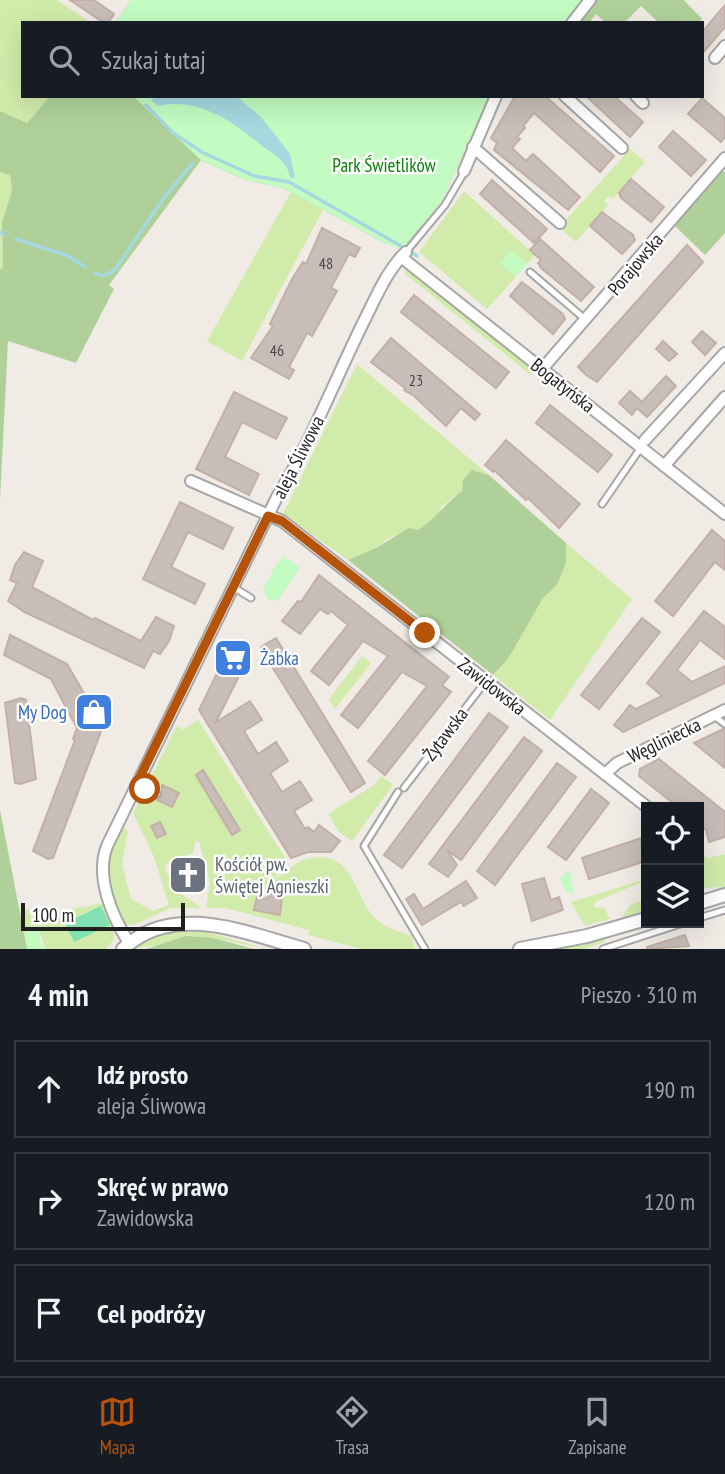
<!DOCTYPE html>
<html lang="pl">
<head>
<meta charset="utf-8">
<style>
  :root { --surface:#171b24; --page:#242831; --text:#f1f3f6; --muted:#9ea1a6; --line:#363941; --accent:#b45309 }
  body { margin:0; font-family:"PT Sans Narrow",sans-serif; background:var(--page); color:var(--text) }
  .controls { position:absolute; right:21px; bottom:21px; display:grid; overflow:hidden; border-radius:0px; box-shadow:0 7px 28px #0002 }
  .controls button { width:63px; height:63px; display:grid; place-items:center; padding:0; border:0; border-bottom:2px solid var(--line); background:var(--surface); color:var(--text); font:35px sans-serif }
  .scale { position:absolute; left:21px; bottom:18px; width:164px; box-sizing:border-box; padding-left:7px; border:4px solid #1f1f1f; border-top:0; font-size:19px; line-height:24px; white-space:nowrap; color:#1f1f1f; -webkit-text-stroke:5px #fff; paint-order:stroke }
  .stop { position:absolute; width:21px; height:21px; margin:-16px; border:5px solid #b45309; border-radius:50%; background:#fff }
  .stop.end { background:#b45309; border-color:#fff; box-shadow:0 2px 7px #0008 }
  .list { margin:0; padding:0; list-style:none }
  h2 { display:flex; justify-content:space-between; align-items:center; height:91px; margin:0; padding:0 28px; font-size:30px }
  h2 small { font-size:23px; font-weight:400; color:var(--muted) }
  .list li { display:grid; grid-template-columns:46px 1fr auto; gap:21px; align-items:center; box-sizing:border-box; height:98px; margin:0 14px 14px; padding:0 14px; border:2px solid var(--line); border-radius:0px }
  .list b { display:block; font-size:26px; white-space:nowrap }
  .list p { margin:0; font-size:23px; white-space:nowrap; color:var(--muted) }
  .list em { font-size:23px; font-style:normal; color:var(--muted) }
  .icon { flex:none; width:38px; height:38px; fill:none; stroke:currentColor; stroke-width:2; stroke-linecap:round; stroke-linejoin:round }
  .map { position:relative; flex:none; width:725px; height:949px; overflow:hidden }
  .search { position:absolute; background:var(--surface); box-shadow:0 7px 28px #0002; left:21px; right:21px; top:21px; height:77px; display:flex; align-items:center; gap:18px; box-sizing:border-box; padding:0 24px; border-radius:0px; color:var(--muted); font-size:26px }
  .sheet { height:427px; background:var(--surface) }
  nav { display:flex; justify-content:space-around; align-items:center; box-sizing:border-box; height:98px; border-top:2px solid var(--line); background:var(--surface); font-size:19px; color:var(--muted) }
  nav a { display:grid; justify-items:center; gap:4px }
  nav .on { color:var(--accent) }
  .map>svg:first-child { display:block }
  .grass { fill:#d1ebaa; fill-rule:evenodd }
  .forest { fill:#afd199 }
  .park { fill:#c3fbc2 }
  .pitch { fill:#81e1b2 }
  .water { fill:#a5d8df }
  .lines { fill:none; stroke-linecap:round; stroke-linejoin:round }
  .stream { stroke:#a5d8df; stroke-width:3.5 }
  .building { fill:#c8bdb8; stroke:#c2b0a7; stroke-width:2 }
  .service-casing { stroke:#a6a6a6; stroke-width:9 }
  .minor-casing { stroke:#a6a6a6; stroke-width:14 }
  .tertiary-casing { stroke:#a6a6a6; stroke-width:16 }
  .service { stroke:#fff; stroke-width:5 }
  .minor { stroke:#fff; stroke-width:10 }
  .tertiary { stroke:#fff; stroke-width:12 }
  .route { stroke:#b45309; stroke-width:9 }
  .labels { text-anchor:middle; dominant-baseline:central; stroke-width:5; stroke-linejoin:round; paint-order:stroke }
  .number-label { font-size:16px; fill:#494645 }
  .park-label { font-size:19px; fill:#0b8209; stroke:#fff }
  .street-label { font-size:19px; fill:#1f1f1f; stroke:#fff }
  .shop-label { font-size:19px; fill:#366cbe; stroke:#fff; text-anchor:start }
  .worship-label { font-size:19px; fill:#5b616d; stroke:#fff; text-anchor:start }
</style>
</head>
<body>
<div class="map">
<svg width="725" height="949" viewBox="0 0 725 949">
  <rect width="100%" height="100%" fill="#f0ebe5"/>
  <g class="grass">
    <path d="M0 0H57L91 23H23V96H50L27 123 0 111Z"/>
    <path d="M630 149 645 162 613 199 609 196 604 201 608 205 576 242 559 228Z"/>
    <path d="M0 172 10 175 12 190 2 223 3 268 0 269Z"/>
    <path d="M464 191 535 255 527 264 511 251 500 263 516 277 487 309 419 252Z"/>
    <path d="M291 192 324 208 242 361 207 341Z"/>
    <path d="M409 267 536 370 531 375 404 273Z"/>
    <path d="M357 364 489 475 472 470 462 491 441 507 438 517 418 530 390 537 376 548 348 560 283 514Z"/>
    <path d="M566 543 632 599 550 720 493 675 508 659 543 598 557 585 566 563Z"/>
    <path d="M362 656 371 663 335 709 329 699Z"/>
    <path d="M198 720 287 861 274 879C285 874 293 863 306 859 356 847 352 897 377 920 385 928 402 932 412 936L415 949H361L308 935 309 930 225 908H206L210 883 199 841 195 842 193 853 167 863 165 868 175 890 202 908H170L134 925H125C114 901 93 846 125 828L128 831 122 864 131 899 153 911 169 905 154 857 133 813 175 729 179 726 183 730ZM203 770 221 798 214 803 196 775ZM162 785 178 793 172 807 156 800ZM223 800 240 830 232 835 215 805ZM270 893 282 896 280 915 254 910 257 897 268 899Z"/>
    <path d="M381 776 393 785 352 841 339 832 328 814 374 785Z"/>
    <path d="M699 852 708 858 725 854V887L700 888Z"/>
    <path d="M646 879V888L642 882 595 902 594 907 604 908 610 919 585 926 571 902Z"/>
    <path d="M646 899V912L626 918 623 916 630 905Z"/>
    <path d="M104 903 114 926V939L106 949H45L39 929 26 932 27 949 20 910 29 909 31 917 42 915 44 924 54 922 53 913Z"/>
    <path d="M203 931 267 949 213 938 131 949C153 934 177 931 203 931Z"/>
    <path d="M598 937 605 939 604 942 584 949H547Z"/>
  </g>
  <g class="forest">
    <path d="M131 0H684L702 19 699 23H659L641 6 624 23H606L596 14 589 23H116Z"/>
    <path d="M50 96H489L442 200 408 243 386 244 283 188 245 180 201 160 109 285 114 289 76 363 8 341 0 501V269L3 268 2 223 12 190 10 175 0 172V111L27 123Z"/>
    <path d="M721 169 725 173V233L705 255 674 225Z"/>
    <path d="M472 470 489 475 566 543V563L557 585 543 598 508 659 493 675 348 560 376 548 409 528 418 530C436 518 445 504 462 491L463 480Z"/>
    <path d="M0 810 27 949H0Z"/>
    <path d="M186 936 213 938 254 949H146Z"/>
  </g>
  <g class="park">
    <path d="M131 0H585L566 23H116Z"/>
    <path d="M133 96H489L442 200 402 249 386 244 283 188 245 180 201 160Z"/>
    <path d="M511 251 527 264 516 277 500 263Z"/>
    <path d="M284 556 300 568 277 601 269 600 263 590 274 568Z"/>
    <path d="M569 869 574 892 567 894 560 879Z"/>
    <path d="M39 929 41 945 45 949H27L25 932Z"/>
  </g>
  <path class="pitch" d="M101 906 110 925 74 942 65 923Z"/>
  <path class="water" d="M156 96H236L261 117 290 154 295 179 290 177C288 162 273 154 262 146 233 122 199 97 158 106L151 100Z"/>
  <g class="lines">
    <g class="stream">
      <path d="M146 105 173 133 202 152 254 176 289 182 401 246"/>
      <path d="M0 232 4 235"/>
      <path d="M16 239 68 256 85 267"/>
      <path d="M413 253 417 256"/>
      <path d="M95 273 101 276 114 271 165 196 193 163"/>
    </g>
  </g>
  <g class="building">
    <path d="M70 0H94L114 14 108 23H104Z"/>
    <path d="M725 5V27L702 54V32Z"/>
    <path d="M515 96H545L614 156 600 172 534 113 523 126 525 128 517 137 520 139 512 148 526 161 533 154 580 197 568 210 494 150 497 143 491 138Z"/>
    <path d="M586 96H614L643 122 630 137Z"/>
    <path d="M702 98 725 118V137L721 142 688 114Z"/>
    <path d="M673 131 706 160 691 176 659 147Z"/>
    <path d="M631 179 664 207 651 222 621 198 619 193Z"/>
    <path d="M492 180 547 229 534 243 480 194Z"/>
    <path d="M602 212 633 235 635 240 622 254 590 226Z"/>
    <path d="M322 228 360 248 355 257 349 254 331 288 337 291 312 336 307 333 289 367 294 370 289 379 251 358 273 326 270 324 292 279 303 262 306 264Z"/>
    <path d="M540 239 594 287 581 301 541 268 538 263 541 260 530 250Z"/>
    <path d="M687 245 703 262 597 382 586 375 578 367Z"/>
    <path d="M522 282 563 314 565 319 553 334 510 296Z"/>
    <path d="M414 295 509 372 496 388 401 312Z"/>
    <path d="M702 331 716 343 705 355 692 342Z"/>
    <path d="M391 338 480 414 475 420 461 408 446 426 414 396 404 390 405 388 371 362Z"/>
    <path d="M663 341 677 354 669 361 656 349Z"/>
    <path d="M666 376 676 386 647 417 637 408 632 415 619 403 630 391 642 402Z"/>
    <path d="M234 392 287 418 276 439 242 422 225 457 259 474 249 495 196 469Z"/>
    <path d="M550 405 612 455 598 472 536 423Z"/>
    <path d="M506 440 580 504 559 528 528 498 526 500 494 470 493 472 485 465Z"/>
    <path d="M180 502 233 528 223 549 188 532 171 567 205 584 195 604 143 579Z"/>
    <path d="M712 530 725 541V570L715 562 673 616 655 601Z"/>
    <path d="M24 552 43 561 32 587 93 620 95 618 141 641 156 617 174 626 169 641 160 654 153 651 144 668 24 612 8 601 17 583 10 580 15 565Z"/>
    <path d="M319 575 449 677 442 685 451 692 385 775 368 761 427 686 402 672 358 728 341 715 388 656 363 641 329 685 311 671 348 625 331 611 328 614 320 609 300 634 282 621 298 601 301 602Z"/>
    <path d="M704 611 725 627V659L700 640 677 670 692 682 725 666V683L623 732 614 725 630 705 636 709 662 696 647 683Z"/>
    <path d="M642 618 660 632 599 709 581 695Z"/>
    <path d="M10 635 67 664 103 726 53 858 48 859 33 851 75 740 73 739 77 728 51 679 4 655Z"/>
    <path d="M276 638 365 783 351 792 264 654 261 647Z"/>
    <path d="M228 651 246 662 216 722 250 701 262 720 244 731 258 754 276 742 288 761 270 773 282 792 300 781 312 800 294 811 305 829 308 827 314 832 319 825 340 841 331 852H308L291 858 199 710Z"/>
    <path d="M21 698 26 700 36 779 20 784 15 783 5 703Z"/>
    <path d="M489 713 508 727 402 868 384 855Z"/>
    <path d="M723 729H725V768L694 743Z"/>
    <path d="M524 737 542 751 461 860 447 850 457 865 448 877 429 864Z"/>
    <path d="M659 759 725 812V837L709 842 706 830 699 824V807H678L639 776 640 769Z"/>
    <path d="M557 763 576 777 495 885 477 871Z"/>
    <path d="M203 770 240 830 232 835 196 775Z"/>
    <path d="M162 785 179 793 172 807 155 799 161 797Z"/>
    <path d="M591 789 609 803 566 860 548 847Z"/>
    <path d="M160 822 166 834 157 838 151 826Z"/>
    <path d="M641 838 646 861 589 879 582 858Z"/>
    <path d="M196 859 205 885 189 891 187 883 178 886 172 867Z"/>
    <path d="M544 878 551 900 559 897 563 910 532 921 522 884Z"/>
    <path d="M466 881 477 898 464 906 461 902 422 925 406 899 414 894 423 909Z"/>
    <path d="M269 893 282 896 280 915 254 910 257 897 268 899Z"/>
    <path d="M685 935 689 946 647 949V947Z"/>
  </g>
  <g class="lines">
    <defs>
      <g id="service">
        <path d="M406 252 445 205 462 176"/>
        <path d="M530 272 586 320"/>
        <path d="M602 504 642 446"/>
        <path d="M233 587 251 598"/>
        <path d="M714 716 725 724"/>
        <path d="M136 785 157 794"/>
        <path d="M404 788 486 681"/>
        <path d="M398 792 364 846 425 949"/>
        <path d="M699 918 725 910"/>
        <path d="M603 949 683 923"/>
      </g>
      <g id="minor">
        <path d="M572 23 590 0"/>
        <path d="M715 58 725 46"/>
        <path d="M565 96 622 148"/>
        <path d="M636 96 643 103"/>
        <path d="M473 147 560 223"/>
        <path d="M464 171 496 96"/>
        <path d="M401 257 725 514"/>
        <path d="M543 368 725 158"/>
        <path d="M645 440 725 353"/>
        <path d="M664 466 725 397"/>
        <path d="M191 481 282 521 647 807"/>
        <path d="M605 774 617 763 725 710"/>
        <path d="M129 943C112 916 95 877 107 846L277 497C312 440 336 377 366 317 377 295 388 269 406 252"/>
      </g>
      <g id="tertiary">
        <path d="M699 903 725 895"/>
        <path d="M123 949C173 901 246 933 304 949"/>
        <path d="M520 949 587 936 646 919"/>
      </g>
    </defs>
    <use href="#service" class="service-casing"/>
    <use href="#minor" class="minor-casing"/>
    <use href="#tertiary" class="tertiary-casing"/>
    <use href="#service" class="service"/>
    <use href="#minor" class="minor"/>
    <use href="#tertiary" class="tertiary"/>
  </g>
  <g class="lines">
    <path class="route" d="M145 789 136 785 268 516 282 521 425 633"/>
  </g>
  <defs>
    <symbol id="supermarket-square" viewBox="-11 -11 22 22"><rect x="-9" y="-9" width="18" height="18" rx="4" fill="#3f7fe0" stroke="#fff"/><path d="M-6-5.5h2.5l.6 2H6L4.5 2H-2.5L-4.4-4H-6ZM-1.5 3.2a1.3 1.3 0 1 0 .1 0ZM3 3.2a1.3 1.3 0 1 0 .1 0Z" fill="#fff"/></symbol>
    <symbol id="shop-square" viewBox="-11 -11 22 22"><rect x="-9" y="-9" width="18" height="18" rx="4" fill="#3f7fe0" stroke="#fff"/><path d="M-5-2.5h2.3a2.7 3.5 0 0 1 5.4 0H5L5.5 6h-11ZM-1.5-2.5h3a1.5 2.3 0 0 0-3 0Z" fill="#fff"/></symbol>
    <symbol id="church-square" viewBox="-11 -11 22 22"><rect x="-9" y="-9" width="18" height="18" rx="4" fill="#6b7280" stroke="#fff"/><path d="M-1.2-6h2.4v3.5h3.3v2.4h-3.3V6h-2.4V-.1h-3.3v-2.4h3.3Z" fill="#fff"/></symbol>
  </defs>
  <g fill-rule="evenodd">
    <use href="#supermarket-square" x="211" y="636" width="44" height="44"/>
    <use href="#shop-square" x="72" y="690" width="44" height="44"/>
    <use href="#church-square" x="166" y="853" width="44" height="44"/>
  </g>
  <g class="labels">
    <g class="number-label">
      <text x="326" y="263">48</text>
      <text x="277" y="350">46</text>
      <text x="416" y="380">23</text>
    </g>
    <g class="park-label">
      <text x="384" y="165">Park Świetlików</text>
    </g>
    <g class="street-label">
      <text transform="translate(635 264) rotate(-50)">Porajowska</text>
      <text transform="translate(563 385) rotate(38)">Bogatyńska</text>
      <text transform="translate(298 457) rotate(-63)">aleja Śliwowa</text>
      <text transform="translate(492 686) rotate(38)">Zawidowska</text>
      <text transform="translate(445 734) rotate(-53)">Żytawska</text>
      <text transform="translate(664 740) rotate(-26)">Węgliniecka</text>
    </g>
    <g class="shop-label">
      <text x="260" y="658">Żabka</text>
      <text x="67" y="712" text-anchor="end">My Dog</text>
    </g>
    <g class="worship-label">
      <text x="215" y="864">Kościół pw.<tspan x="215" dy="22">Świętej Agnieszki</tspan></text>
    </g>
  </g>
</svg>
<div class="controls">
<button><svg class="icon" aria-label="locate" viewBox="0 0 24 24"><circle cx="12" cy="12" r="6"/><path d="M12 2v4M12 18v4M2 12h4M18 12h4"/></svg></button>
<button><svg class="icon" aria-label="layers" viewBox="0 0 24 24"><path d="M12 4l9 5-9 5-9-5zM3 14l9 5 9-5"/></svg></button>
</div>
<div class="scale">100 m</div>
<div class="stop" style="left:145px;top:789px"></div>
<div class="stop end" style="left:425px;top:633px"></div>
<div class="search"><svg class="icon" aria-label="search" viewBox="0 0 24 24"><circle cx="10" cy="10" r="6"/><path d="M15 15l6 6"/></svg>Szukaj tutaj</div>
</div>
<section class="sheet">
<h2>4 min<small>Pieszo · 310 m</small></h2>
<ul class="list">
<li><svg class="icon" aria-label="ahead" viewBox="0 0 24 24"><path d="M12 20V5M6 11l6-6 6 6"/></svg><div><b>Idź prosto</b><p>aleja Śliwowa</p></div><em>190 m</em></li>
<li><svg class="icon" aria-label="right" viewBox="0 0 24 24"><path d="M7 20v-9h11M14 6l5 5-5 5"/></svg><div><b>Skręć w prawo</b><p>Zawidowska</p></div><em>120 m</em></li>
<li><svg class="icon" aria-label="arrive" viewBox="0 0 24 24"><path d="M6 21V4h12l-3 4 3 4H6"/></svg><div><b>Cel podróży</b></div></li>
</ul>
</section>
<nav>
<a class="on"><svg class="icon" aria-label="map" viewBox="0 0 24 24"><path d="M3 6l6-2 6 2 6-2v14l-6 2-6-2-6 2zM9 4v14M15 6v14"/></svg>Mapa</a>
<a><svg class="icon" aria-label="directions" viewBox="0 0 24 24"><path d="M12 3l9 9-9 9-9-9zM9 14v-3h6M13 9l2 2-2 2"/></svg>Trasa</a>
<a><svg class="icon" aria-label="saved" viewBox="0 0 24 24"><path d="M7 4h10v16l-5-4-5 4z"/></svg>Zapisane</a>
</nav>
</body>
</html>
